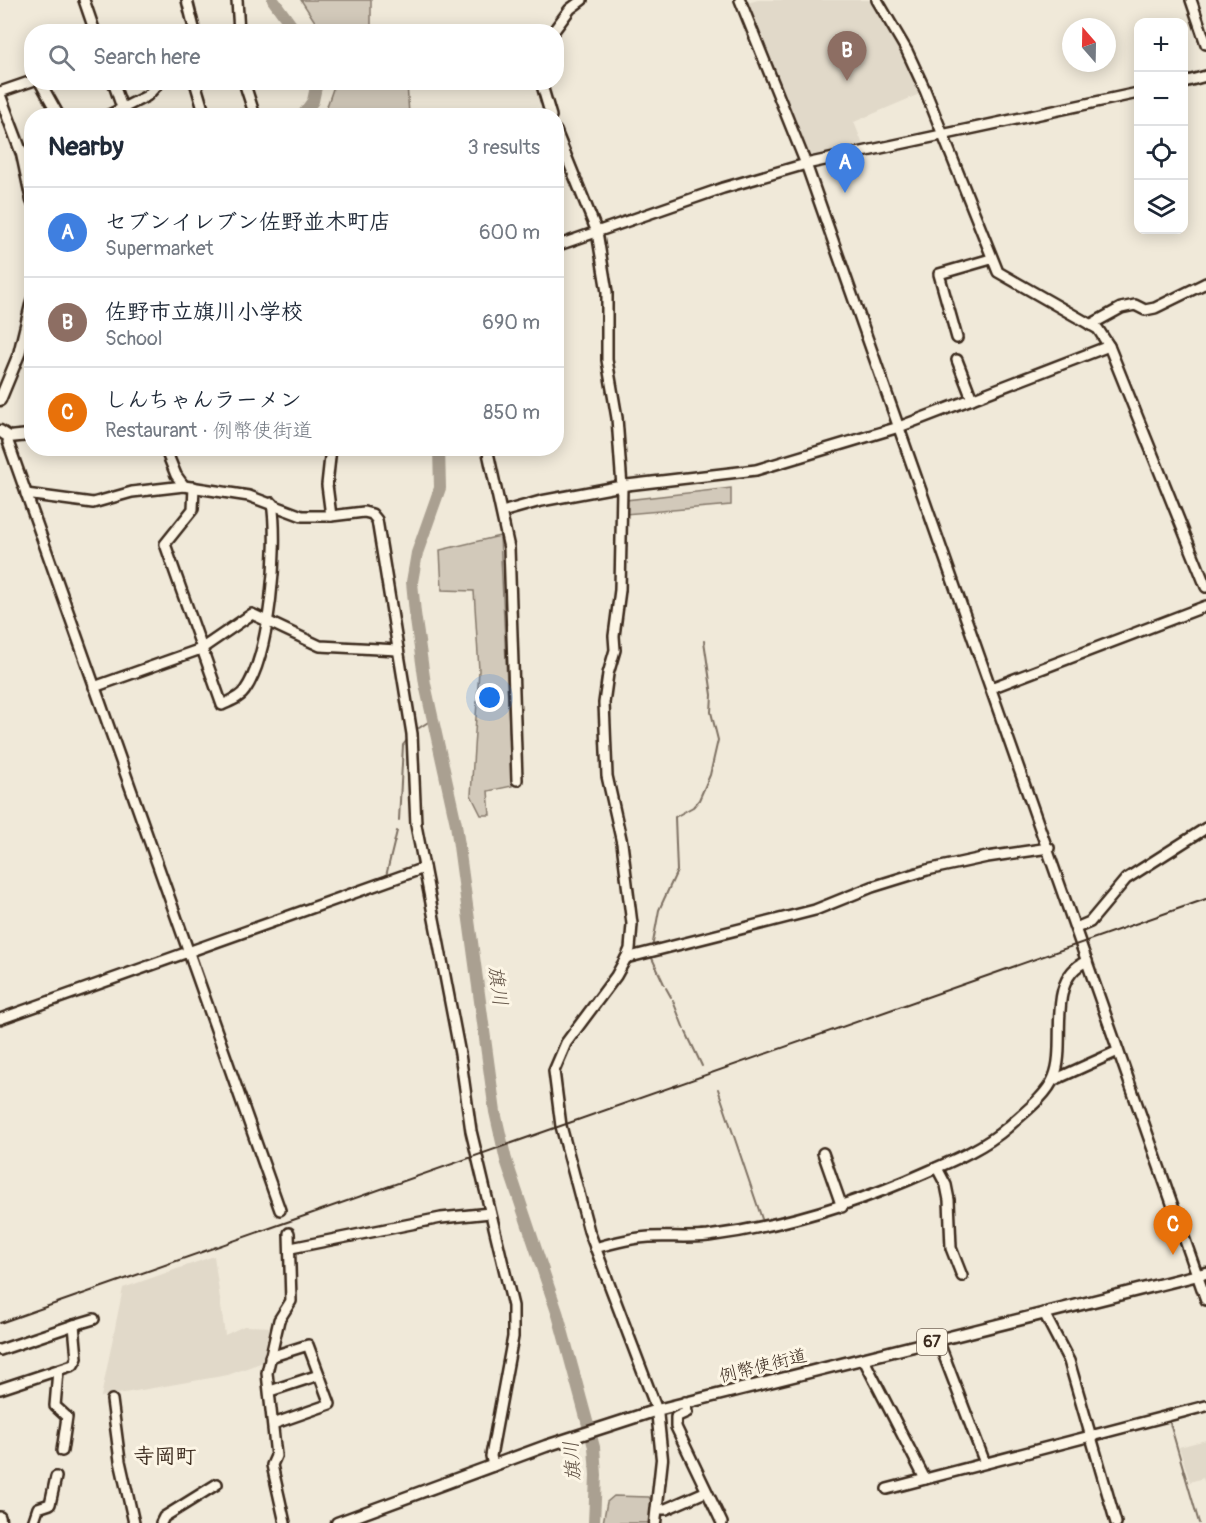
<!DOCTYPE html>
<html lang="en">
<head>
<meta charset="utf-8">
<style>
  :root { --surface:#fff; --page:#f6f6f7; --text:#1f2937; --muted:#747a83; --line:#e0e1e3; --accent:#db2777 }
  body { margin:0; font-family:Pangolin,"Klee One",sans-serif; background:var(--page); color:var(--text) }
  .controls { position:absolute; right:18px; top:18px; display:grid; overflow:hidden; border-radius:12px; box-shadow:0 3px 15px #0003 }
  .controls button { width:54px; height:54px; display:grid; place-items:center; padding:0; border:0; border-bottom:2px solid var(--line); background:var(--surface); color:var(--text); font:30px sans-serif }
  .compass { position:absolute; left:1062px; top:18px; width:54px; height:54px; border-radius:50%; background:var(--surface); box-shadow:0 3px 15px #0003; rotate:340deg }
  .you { position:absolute; left:490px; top:698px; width:21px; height:21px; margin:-15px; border:4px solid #fff; border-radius:50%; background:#1a73e8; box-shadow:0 0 0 9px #1a73e833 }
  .badge { display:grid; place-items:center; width:39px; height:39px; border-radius:50%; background:var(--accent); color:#fff; font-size:20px; font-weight:700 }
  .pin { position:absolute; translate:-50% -50px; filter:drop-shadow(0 2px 3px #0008) }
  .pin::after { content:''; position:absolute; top:32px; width:21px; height:18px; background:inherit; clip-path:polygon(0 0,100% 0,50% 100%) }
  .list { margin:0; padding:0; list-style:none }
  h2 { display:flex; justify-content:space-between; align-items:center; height:78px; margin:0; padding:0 24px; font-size:26px }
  h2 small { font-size:20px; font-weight:400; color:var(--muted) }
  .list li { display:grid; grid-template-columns:39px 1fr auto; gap:18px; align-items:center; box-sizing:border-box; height:90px; padding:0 24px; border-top:2px solid var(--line) }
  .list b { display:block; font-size:22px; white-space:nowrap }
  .list p { margin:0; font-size:20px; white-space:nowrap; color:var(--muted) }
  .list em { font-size:20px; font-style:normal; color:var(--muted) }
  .icon { flex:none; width:33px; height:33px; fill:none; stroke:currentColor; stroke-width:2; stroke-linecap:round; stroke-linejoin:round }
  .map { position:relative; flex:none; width:1206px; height:1523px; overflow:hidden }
  .search { position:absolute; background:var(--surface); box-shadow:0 3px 15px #0003; left:24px; top:24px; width:540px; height:66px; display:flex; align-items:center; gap:15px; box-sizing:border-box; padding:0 21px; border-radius:24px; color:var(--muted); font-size:22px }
  .panel { position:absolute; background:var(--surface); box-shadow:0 3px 15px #0003; left:24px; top:108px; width:540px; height:348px; border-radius:24px }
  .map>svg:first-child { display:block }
  .built { fill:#e1d9c9 }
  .green { fill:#d2c9ba; stroke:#867a6c; stroke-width:1.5 }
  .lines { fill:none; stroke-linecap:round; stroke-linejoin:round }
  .stream { stroke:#7e7163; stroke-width:2 }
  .river { stroke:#aaa091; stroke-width:12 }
  .minor-casing { stroke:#3b2a1e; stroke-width:14 }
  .major-casing { stroke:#3b2a1e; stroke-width:15 }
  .minor { stroke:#fcf5e5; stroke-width:9 }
  .major { stroke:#fcf5e5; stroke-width:10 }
  .rail { stroke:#3b2a1e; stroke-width:2 }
  .labels { text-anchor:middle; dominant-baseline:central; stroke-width:6; stroke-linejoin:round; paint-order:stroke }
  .shield { fill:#fcf5e5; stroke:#75675a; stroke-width:1.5 }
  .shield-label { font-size:16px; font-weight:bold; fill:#3b2a1e }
  .street-label { font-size:18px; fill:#3b2a1e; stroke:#fcf5e5 }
  .water-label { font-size:20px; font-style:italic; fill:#625346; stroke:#fcf5e5 }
  .quarter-label { font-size:21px; font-weight:bold; fill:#3b2a1e; stroke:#fcf5e5 }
</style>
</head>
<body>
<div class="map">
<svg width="1206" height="1523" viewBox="0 0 1206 1523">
  <rect width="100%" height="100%" fill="#f0e9d9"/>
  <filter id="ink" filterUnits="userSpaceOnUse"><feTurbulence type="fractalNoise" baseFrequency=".0167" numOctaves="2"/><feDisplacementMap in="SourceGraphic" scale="12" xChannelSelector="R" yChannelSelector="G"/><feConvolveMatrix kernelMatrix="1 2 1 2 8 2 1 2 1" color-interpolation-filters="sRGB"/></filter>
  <g filter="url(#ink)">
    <g class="built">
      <path d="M758 0H871L902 50 922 93 854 122 863 145 809 158 747 3Z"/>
      <path d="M214 1256 225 1335 244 1326 274 1327 266 1361 228 1375 101 1397 123 1288Z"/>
      <path d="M1206 1440V1486L1203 1478 1190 1482 1179 1447Z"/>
    </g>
    <g class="green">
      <path d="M301 0H371V31H321Z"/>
      <path d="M335 83H407L409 115H324Z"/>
      <path d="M731 488V505L625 514 626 500Z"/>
      <path d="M500 536 512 786 488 791 490 815H481L471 795 479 670 474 591 442 590 440 550Z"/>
      <path d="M614 1496 649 1497 652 1503 649 1523H603L607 1502Z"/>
    </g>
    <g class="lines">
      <g class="stream">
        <path d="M419 728 433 719"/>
        <path d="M399 820 403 745 407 740"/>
        <path d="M361 885 386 876 397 831"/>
        <path d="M652 948 659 910 677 871 675 817 693 807 699 800 710 775 718 740 711 712 712 695 704 641"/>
        <path d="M651 956 664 984"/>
        <path d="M666 988 671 997"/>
        <path d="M673 1001 684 1029"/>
        <path d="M686 1032 702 1066"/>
        <path d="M718 1089 762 1219"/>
        <path d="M1169 1420 1199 1523"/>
      </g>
      <g class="river">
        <path d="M273 0 296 32"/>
        <path d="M302 116 313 101 317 82"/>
        <path d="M439 448 440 488 417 553 412 582 415 613 425 684 456 824 495 1112 506 1160 558 1315 594 1447 596 1475 594 1523"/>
      </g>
      <defs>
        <g id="minor">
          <path d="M84 0 95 32"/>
          <path d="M187 0 195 32"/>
          <path d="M237 0 239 32"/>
          <path d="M740 0 806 164 1206 1300"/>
          <path d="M877 0 907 51 925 90 998 272 1098 329 1109 346 1206 587"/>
          <path d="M1191 0 1206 44"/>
          <path d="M553 32 570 9 582 0"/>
          <path d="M40 82 59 116"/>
          <path d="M113 82 125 116"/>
          <path d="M195 82 205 116"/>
          <path d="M244 82 255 116"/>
          <path d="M541 82 551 116"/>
          <path d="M1184 82 1206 76"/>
          <path d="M0 92 32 81"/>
          <path d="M107 116 147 96 160 82"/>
          <path d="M556 131 597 232 607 292V360L617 418 622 487 620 590 614 636 615 650 608 674 604 703 607 776 622 843 632 924 630 949 626 958 616 976 566 1043 554 1071 561 1126 589 1231 657 1410"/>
          <path d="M22 154 32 150"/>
          <path d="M556 246 723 188 806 164 1138 93"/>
          <path d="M1090 325 1121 308 1135 305 1145 310 1155 308 1206 283"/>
          <path d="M957 338 939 274 991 259"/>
          <path d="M957 360 972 399"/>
          <path d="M8 442 280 1210"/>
          <path d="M165 448 176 475 184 486"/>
          <path d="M331 448 327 485 331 516"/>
          <path d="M487 448 509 548 517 780"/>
          <path d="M194 487 193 509 165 544 222 705C230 701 240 698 245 690 270 655 279 546 272 503"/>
          <path d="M26 494 93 503 132 492 184 486 249 496 302 516H331L364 512 372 514 377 520 412 734 416 825 460 1054 471 1131 513 1306V1337L491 1456 493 1466"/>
          <path d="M502 512 541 501 627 485 756 470 899 427 1109 346"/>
          <path d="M94 687 201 649 252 614 320 646 398 650"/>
          <path d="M991 688 1206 606"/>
          <path d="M1076 928 1090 922 1126 879 1206 828"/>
          <path d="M626 958 815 910 872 887 927 870 987 857 1049 848"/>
          <path d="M0 1019 424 868"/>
          <path d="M1054 1080 1118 1051"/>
          <path d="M823 1153 842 1207"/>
          <path d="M937 1168 946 1185 949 1200 951 1248 962 1276"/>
          <path d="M291 1248 441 1218 490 1213"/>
          <path d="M595 1248C612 1243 631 1238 649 1237 668 1236 688 1238 708 1236 785 1226 858 1203 929 1171 957 1159 985 1147 1008 1127 1022 1114 1047 1096 1054 1077 1068 1045 1044 979 1087 961"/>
          <path d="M1044 1313 1069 1361 1116 1523"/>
          <path d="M74 1325 94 1319"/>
          <path d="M938 1340 985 1463"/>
          <path d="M0 1350 74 1325 77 1358 73 1365 0 1389"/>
          <path d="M270 1357 308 1345 330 1404 273 1424"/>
          <path d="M863 1358 925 1479"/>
          <path d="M58 1371 55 1406 67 1417 62 1451"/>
          <path d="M270 1391 319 1375"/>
          <path d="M112 1400 120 1461 134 1523"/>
          <path d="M685 1402 687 1412 676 1417V1427L722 1523"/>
          <path d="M887 1489 1206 1406"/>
          <path d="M657 1509H666L705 1492"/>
          <path d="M0 1517 1 1523"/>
          <path d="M33 1523 38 1508 50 1504 56 1477"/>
          <path d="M161 1523 164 1517 217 1484"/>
          <path d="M285 1523 272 1465 276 1456 267 1373 279 1320 291 1301 289 1233"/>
        </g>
        <g id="major">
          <path d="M0 96 22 154 32 201"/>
          <path d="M0 400 19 354 32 301"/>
          <path d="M0 431 9 437 29 435"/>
          <path d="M337 1523 546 1446 657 1410 1206 1273"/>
          <path d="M655 1523 662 1459 657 1410"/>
        </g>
      </defs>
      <use href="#minor" class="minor-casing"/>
      <use href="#major" class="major-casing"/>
      <use href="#minor" class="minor"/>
      <use href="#major" class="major"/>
      <path class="rail" d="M0 1323 1206 899"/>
    </g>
  </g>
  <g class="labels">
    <rect class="shield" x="917" y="1329" width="30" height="26" rx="4.5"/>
    <g class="shield-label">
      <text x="932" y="1342">67</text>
    </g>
    <g class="street-label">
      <text transform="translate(763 1366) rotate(-14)">例幣使街道</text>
    </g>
    <g class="water-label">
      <text transform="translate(498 986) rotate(82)">旗川</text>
      <text transform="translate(572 1461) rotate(-94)">旗川</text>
    </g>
    <g class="quarter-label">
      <text x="165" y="1456">寺岡町</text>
    </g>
  </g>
</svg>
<div class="controls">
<button>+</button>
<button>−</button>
<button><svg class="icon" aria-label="locate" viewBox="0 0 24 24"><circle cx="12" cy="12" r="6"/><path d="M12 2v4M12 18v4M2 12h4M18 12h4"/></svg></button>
<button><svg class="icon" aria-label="layers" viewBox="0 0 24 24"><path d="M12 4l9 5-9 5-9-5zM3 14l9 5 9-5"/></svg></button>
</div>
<svg class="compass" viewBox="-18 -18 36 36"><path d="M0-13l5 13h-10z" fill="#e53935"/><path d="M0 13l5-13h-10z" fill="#747a83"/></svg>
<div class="you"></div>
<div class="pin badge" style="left:845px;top:193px;background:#3f7fe0">A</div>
<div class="pin badge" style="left:847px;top:81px;background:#8d6e63">B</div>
<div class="pin badge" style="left:1173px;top:1255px;background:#e8710a">C</div>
<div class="search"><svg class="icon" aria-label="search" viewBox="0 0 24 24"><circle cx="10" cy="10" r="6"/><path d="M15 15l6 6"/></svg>Search here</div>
<section class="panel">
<h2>Nearby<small>3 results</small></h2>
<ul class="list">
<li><span class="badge" style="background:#3f7fe0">A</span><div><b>セブンイレブン佐野並木町店</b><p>Supermarket</p></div><em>600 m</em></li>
<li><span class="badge" style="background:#8d6e63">B</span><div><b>佐野市立旗川小学校</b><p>School</p></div><em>690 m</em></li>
<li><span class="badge" style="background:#e8710a">C</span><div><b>しんちゃんラーメン</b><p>Restaurant · 例幣使街道</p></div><em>850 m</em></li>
</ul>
</section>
</div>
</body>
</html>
